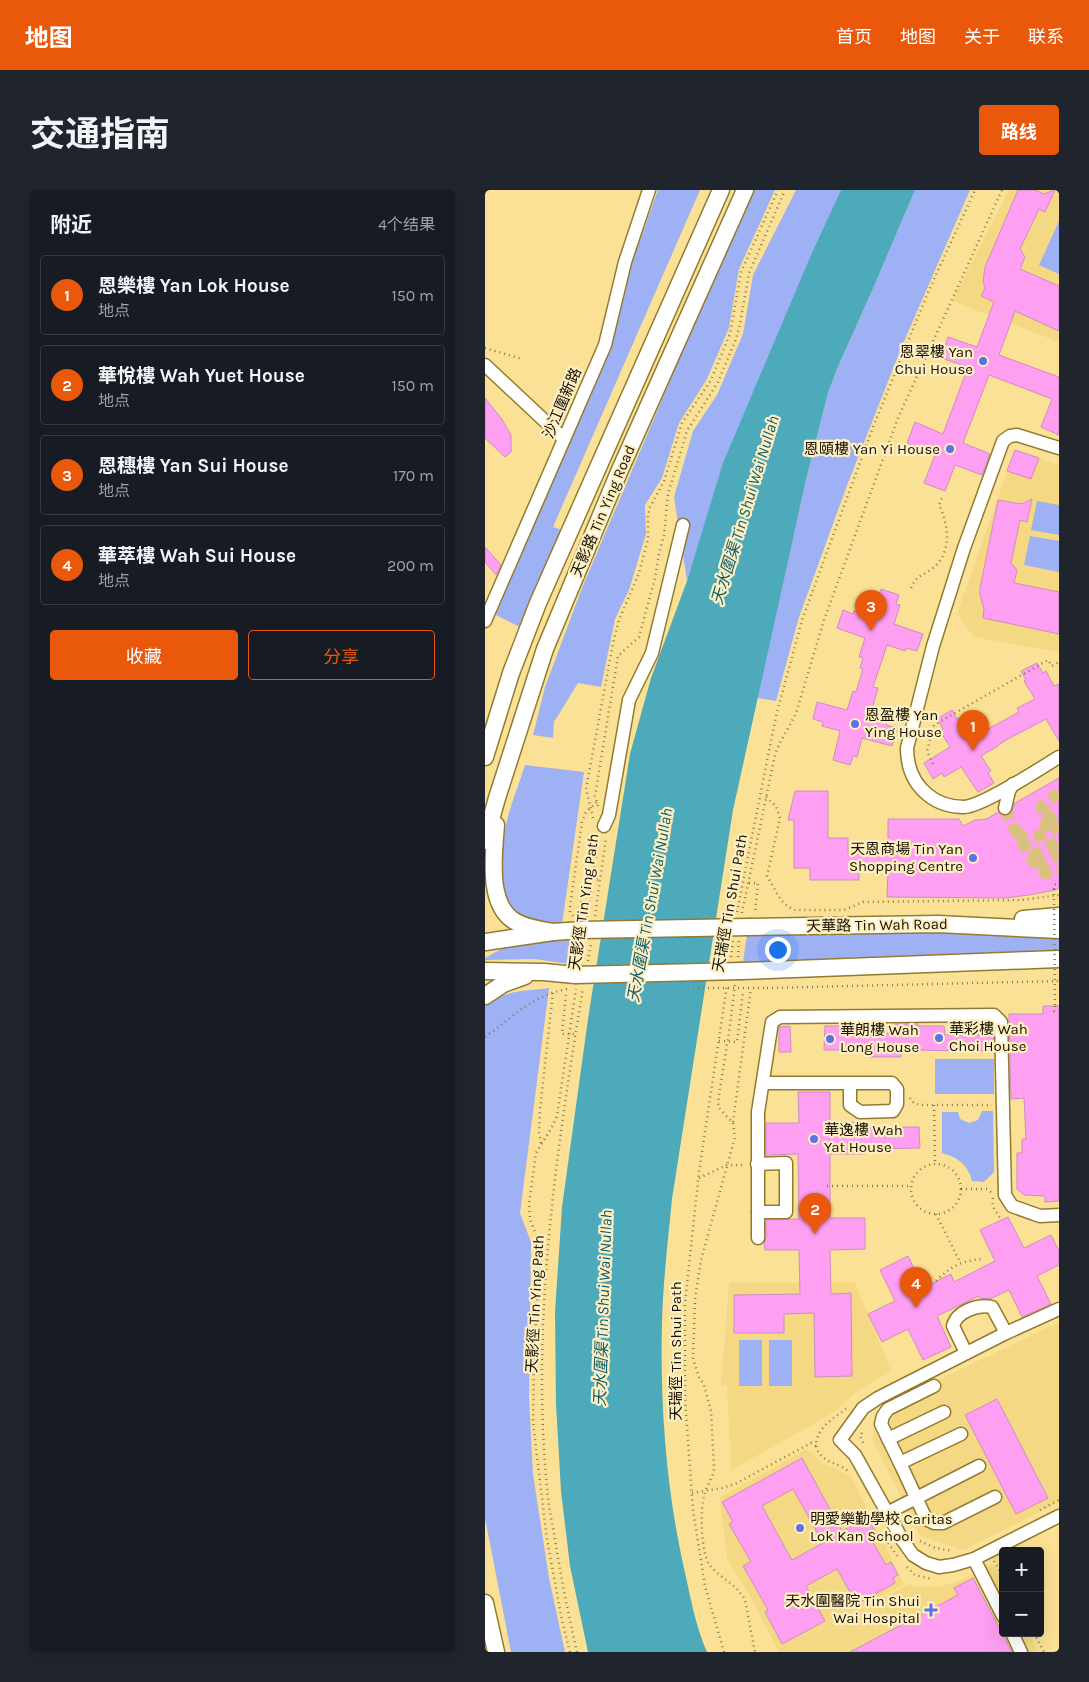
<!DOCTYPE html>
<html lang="zh">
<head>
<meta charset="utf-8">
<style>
  :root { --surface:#171b24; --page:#20242c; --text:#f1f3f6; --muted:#9ea1a6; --line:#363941; --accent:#ea580c }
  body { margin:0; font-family:Karla,"Noto Sans SC",sans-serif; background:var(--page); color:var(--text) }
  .controls { position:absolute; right:15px; bottom:15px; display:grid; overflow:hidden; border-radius:5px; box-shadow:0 5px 20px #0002 }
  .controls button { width:45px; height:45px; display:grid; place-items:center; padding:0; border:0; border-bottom:1px solid var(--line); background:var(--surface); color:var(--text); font:25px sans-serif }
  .you { position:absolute; left:292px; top:759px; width:18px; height:18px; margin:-12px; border:4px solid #fff; border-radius:50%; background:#1a73e8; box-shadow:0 0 0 8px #1a73e833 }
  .badge { display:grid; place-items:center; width:32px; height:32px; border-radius:50%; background:var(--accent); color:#fff; font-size:16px; font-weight:700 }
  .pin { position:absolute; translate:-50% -41px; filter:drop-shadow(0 1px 2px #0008) }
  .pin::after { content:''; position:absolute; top:26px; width:18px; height:15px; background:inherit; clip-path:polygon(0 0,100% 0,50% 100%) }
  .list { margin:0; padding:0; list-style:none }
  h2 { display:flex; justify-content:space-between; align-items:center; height:65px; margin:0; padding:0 20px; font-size:21px }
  h2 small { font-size:16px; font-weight:400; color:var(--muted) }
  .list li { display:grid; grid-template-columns:32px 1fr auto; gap:15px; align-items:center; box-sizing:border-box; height:80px; margin:0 10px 10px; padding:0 10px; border:1px solid var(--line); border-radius:5px }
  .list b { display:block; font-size:19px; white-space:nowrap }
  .list p { margin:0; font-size:16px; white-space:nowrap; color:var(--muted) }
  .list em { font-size:16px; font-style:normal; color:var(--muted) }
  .actions { display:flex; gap:10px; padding:15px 20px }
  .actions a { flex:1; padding:11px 0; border:1px solid var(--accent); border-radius:5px; text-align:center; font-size:18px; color:var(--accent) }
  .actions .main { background:var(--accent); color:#fff }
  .map { position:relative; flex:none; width:574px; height:1462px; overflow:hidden; border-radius:5px }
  header { display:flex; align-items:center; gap:30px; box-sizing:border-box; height:70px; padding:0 25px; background:var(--accent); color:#fff }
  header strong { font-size:24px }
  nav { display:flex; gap:28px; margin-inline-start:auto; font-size:18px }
  .intro { display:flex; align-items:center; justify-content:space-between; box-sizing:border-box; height:120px; padding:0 30px }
  h1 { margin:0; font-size:35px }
  .button { padding:12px 22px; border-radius:5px; background:var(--accent); color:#fff; font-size:18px; font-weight:700 }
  main { display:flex; gap:30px; padding:0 30px }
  aside { flex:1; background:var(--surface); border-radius:5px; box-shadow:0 5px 20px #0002 }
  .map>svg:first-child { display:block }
  .built { fill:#f4d883 }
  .green { fill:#9eb1f4 }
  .water { fill:#4caabb }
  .building { fill:#fe9ff2; stroke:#cb8fc2; fill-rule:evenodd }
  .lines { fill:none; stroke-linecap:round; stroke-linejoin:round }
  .minor-tunnel { stroke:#d9c27f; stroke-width:12; stroke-dasharray:12 6; stroke-linecap:butt }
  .minor-casing { stroke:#927b2e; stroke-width:15 }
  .major-casing { stroke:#927b2e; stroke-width:19 }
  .path { stroke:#8c7b4d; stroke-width:2.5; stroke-dasharray:1 4; stroke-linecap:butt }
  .minor { stroke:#fff; stroke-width:12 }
  .major { stroke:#fff; stroke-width:16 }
  .major-bridge-casing { stroke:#927b2e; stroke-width:19; stroke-linecap:butt }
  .path-bridge { stroke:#8c7b4d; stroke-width:2.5; stroke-dasharray:1 4; stroke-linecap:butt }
  .major-bridge { stroke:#fff; stroke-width:16 }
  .poi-dot { fill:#5b72e9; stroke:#feefc3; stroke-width:2 }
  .labels { text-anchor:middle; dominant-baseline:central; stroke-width:4.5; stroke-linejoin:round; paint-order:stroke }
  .poi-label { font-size:15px; fill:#171000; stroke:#feefc3; text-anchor:start }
  .street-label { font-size:15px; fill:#171000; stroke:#feefc3 }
  .water-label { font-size:16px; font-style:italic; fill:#0f5e6b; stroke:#feefc3 }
</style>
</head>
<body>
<header>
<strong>地图</strong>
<nav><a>首页</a><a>地图</a><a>关于</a><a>联系</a></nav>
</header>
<div class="intro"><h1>交通指南</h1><a class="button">路线</a></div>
<main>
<aside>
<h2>附近<small>4个结果</small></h2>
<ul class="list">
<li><span class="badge">1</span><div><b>恩樂樓 Yan Lok House</b><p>地点</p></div><em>150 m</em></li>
<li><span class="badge">2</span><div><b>華悅樓 Wah Yuet House</b><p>地点</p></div><em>150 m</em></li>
<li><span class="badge">3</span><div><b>恩穗樓 Yan Sui House</b><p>地点</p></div><em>170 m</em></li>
<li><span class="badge">4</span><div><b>華萃樓 Wah Sui House</b><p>地点</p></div><em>200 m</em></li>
</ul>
<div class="actions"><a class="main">收藏</a><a>分享</a></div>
</aside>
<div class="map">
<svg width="574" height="1462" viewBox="0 0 574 1462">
  <rect width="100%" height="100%" fill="#fbe195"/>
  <g class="built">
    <path d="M524 0H574V152L467 111Z"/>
    <path d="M530 260 574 275V462L489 447 472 424Z"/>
    <path d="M370 1092 406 1181 372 1201 348 1223 246 1280 242 1196H236L244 1093Z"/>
    <path d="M574 1132V1312L479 1360 435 1346 387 1248 398 1217Z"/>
    <path d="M322 1259 339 1274 366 1286 419 1394 308 1455 424 1394 434 1397 456 1396 472 1392 507 1374 518 1394V1443H543L553 1462H294L261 1399 242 1369 235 1307Z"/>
  </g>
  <g class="green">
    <path d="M173 0H215L68 337 77 340 35 437 11 425 83 252Z"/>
    <path d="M270 0H290L254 79 244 138 222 189 194 233 177 288 160 315 161 344 144 400 130 429 116 497 93 493 69 532 68 548 48 545 60 497 97 398 230 85Z"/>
    <path d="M311 0H356L218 342 202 391 189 307 208 241 232 205 258 144 268 85Z"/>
    <path d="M430 0H485L417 156 363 293 314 427 291 511 272 508 321 290 343 203 352 179 390 94Z"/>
    <path d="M574 31V84L554 75Z"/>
    <path d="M552 311 574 315V345L546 340Z"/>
    <path d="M545 346 574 351V382L539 375Z"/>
    <path d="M40 575 99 582 77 734C60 735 30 731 21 715 17 708 17 700 17 692 16 673 18 653 21 635 25 615 34 595 40 575Z"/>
    <path d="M453 742 574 748V760L258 772 262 745Z"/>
    <path d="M94 749 91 775 50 769 0 770V768L18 758 45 753Z"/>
    <path d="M64 798 35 1023 46 1052 44 1207 48 1284 64 1388 80 1462H26L0 1328V816C18 800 41 801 64 798Z"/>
    <rect x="450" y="869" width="59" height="35"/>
    <path d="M497 921H508L509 982 499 992 487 991C483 975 473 967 457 963V922H473L475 929 484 933 493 930Z"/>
    <rect x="254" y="1150" width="23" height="46"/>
    <rect x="284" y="1150" width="23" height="46"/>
  </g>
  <path class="water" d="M356 0H430L390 94 352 179 343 203 321 290 248 620 187 1009C183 1050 178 1092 177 1133 175 1214 181 1296 198 1374 205 1404 210 1435 222 1462H103L85 1376 76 1301 71 1214 70 1122 77 1017 103 829 145 564 166 488 202 391 238 273 326 65Z"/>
  <g class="building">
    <path d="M533 0H550L559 4 570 0 560 22 554 19 535 59 540 67 535 79 574 96V141L530 121 514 165 574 187V245L556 237 567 209 504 185 478 253 505 264 497 285 470 275 460 301 439 293 450 265 422 253 430 232 458 244 483 177 456 168 463 147 492 157 509 112 496 106 500 98 498 91 500 77Z"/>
    <path d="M0 208 16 228 26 245V262L20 267 0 248Z"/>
    <path d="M530 260 554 268 546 289 522 281Z"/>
    <path d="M547 309 542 332 535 330 526 373 532 380 529 393 574 402V444L498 428 499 419 495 405V398L513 310 537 314Z"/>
    <path d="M0 357 16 375 11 385 0 372Z"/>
    <path d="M396 399 414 405 411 414 415 415 409 434 438 444 432 461 421 458 420 461 402 455 388 497 393 498 385 526 402 531 401 535 412 538 407 556 377 548 372 567 368 566 365 575 348 570 355 541 337 536 338 532 328 529 332 512 362 520 368 501 371 502 378 479 375 478 378 468 374 467 380 448 352 438 358 420 368 424 369 421 386 426Z"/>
    <path d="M552 473 558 483 561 481 569 496 574 494V551L561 529 521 550 513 555V556L496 566 506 581 503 583 509 593 493 602 476 577 459 587 457 583 448 589 439 573 465 557 455 541 458 539 452 529 467 520 472 529 474 528 484 545 501 536 503 539 534 522 532 518 550 509 539 491 541 490 536 481Z"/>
    <path d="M574 588V698L570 700 544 705 520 708 402 707 403 681H374V690H325V678H309V630H303L310 601H343V648H363V664H403V629H474L478 636 490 630 502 629 513 622 518 626H522L526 623 530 613Z"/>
    <path d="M558 816H574V1011L560 1012V1006L539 1005 532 999V963H537V949H541L539 908 526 909 524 824H558Z"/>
    <path d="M366 834H389V843H410V834H433V836H459L460 845H494V835H508L509 861 416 860V867H384L383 860H339L340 836H366Z"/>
    <path d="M305 836 306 862H294V837Z"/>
    <path d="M313 902H345V933L379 932V937H434L435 958 380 959V964H345V1028H380V1059L345 1060 346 1104 366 1103 367 1186 330 1187 329 1123 299 1124V1143H249V1105L315 1104 314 1060H280L279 1053 281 1048V1030L314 1029 313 964 281 965V933H314Z"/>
    <path d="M523 1027 539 1058 566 1045 574 1061V1075L552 1086 566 1114 537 1127 524 1100 505 1109 495 1108 494 1106 452 1126 466 1157 438 1170 423 1139 397 1152 383 1124 410 1111 395 1080 423 1066 438 1098 466 1084 469 1092 510 1071 495 1040Z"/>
    <path d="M512 1209 563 1308 531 1324 480 1225Z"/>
    <path d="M317 1268 357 1341 382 1327 391 1343 385 1347 401 1375 406 1372 413 1385 408 1388 410 1393 372 1414 352 1379 321 1396 340 1431 297 1454 280 1422 283 1420 258 1376 266 1372 244 1334 248 1332 237 1312ZM308 1299 338 1353 307 1370 277 1316Z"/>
    <path d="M488 1388 527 1462H365L473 1405 469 1398Z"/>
  </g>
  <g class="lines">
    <g class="minor-tunnel">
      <path d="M520 618 524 629 553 679 561 683 574 680"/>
      <path d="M560 631 574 620"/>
      <path d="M563 641 558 625 557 617 563 610 574 603"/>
      <path d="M532 643C545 655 561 642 574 635"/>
      <path d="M546 667 574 651"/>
      <path d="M551 677 574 663"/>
    </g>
    <defs>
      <g id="minor">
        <path d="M0 175 79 249"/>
        <path d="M574 258 532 245 525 246 518 251 479 358 448 456 422 558C422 576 428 593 443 605 453 613 466 617 479 617 498 616 554 579 574 567"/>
        <path d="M0 431 120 155 140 72 164 0"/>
        <path d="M520 618 524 601 528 594"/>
        <path d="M119 636 124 625 144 510 167 463 198 335"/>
        <path d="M278 893H407L412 899V914L408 921 375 922 365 915V893"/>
        <path d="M272 974 301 973V1022H273"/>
        <path d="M273 1048V922L287 832 295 827 509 825 516 832 520 1005 527 1016 555 1026 574 1025"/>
        <path d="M574 1119 521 1143 393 1208 378 1218 355 1250 370 1265 418 1351 428 1365 441 1373 454 1377 468 1375 489 1369 574 1326"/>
        <path d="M481 1163 468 1136C472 1121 493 1114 507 1117L521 1143"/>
        <path d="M476 1244 415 1273 441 1329 449 1333H458L510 1307"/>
        <path d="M403 1249 459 1222"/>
        <path d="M415 1273 396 1234 398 1226 403 1219 449 1196"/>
        <path d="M402 1323 494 1276"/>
        <path d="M489 1369 518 1426"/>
        <path d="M527 1443 536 1462"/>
      </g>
      <g id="major">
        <path d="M0 567 26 483 53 413 236 0"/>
        <path d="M11 635C9 663 1 716 31 732 42 738 55 740 68 742"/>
        <path d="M0 651 12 608 60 459 134 282 260 0"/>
        <path d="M538 729 574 726"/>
        <path d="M264 737 453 734 574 740"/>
        <path d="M0 752 68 742 97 740"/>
        <path d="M0 781 59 782 90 785"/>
        <path d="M257 781 574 769"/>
        <path d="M0 806 18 794 40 786"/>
        <path d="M0 1413 11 1462"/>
      </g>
    </defs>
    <use href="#minor" class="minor-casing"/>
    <use href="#major" class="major-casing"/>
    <g class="path">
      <path d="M0 158 37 169"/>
      <path d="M426 398C431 385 438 386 448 378 467 363 464 335 454 315L458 306"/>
      <path d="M448 574 442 561 449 535 563 470 567 476 574 472"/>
      <path d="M281 607 291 616 295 628 282 686C290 698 296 717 311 720H359L378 712 536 710 574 705"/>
      <path d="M113 616 110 606 133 466 154 447 170 388 174 363 179 345 183 304 202 241 233 192 251 149 255 134 264 83 300 0"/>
      <path d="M108 628 101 599 128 453 134 430 154 383 163 349V326L165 317 179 291 197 233 226 190 245 144 256 82 293 0"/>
      <path d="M264 693H273L270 723"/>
      <path d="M569 699V695L574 693"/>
      <path d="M252 722 291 526 317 430 388 237 444 100 490 0"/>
      <path d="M257 723 290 565C295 549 306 536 312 520L339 430 413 228 517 0"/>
      <path d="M88 726 85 722V717L97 632 101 622 112 612"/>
      <path d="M110 726 121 648"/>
      <path d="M93 727 101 689 116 690"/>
      <path d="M102 727 113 656V646"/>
      <path d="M246 767 248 750"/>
      <path d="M253 767 254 750"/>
      <path d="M95 771 98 754"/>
      <path d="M103 771 106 754"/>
      <path d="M250 795 245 835 233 912 234 918 248 933 250 947 216 1070 210 1109 208 1169 214 1187 219 1195 226 1221 229 1277C229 1287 221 1296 219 1306 215 1320 216 1362 224 1374 234 1388 252 1394 260 1410L270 1462"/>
      <path d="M282 798 574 791"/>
      <path d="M81 805 77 844H91"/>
      <path d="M570 816 569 821 574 822"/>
      <path d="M0 847C28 827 46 806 82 799"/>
      <path d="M234 851 252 852 258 802"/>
      <path d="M425 908 426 911 434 915H507"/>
      <path d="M449 915 450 973"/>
      <path d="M248 932 266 798"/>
      <path d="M56 953 54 942 55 920 68 802"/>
      <circle cx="451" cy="999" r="25"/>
      <path d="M214 988 242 975H261"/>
      <path d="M342 996H426"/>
      <path d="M476 999H502L508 1004"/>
      <path d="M508 1008C506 1016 511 1022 515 1028"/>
      <path d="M451 1024 475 1072"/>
      <path d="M451 1091C465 1077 477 1070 498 1069"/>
      <path d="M377 1243 375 1246 380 1256"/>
      <path d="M331 1256C336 1274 353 1271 365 1283"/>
      <path d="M207 1303 237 1298 250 1294 326 1253 331 1256C331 1238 349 1228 362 1218"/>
      <path d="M555 1320 574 1310"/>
      <path d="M435 1351 450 1358 467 1361"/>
      <path d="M403 1353 413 1367"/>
      <path d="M509 1371 518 1387"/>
      <path d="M422 1377 430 1385 447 1389"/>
      <path d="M549 1443 559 1462"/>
      <path d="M85 1462 77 1431 62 1349 48 1233 49 1166 55 1061 51 1045 45 1029 44 1014 51 963 67 937 72 926 91 799"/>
      <path d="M92 1462C83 1423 75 1383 69 1343 66 1328 63 1313 62 1298 46 1131 71 963 98 798"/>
      <path d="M239 1462 220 1396 208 1320 200 1209V1113L214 982 242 795"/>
    </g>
    <use href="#minor" class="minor"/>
    <use href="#major" class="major"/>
    <defs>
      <g id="major-bridge">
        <path d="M97 740 264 737"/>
        <path d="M90 785 257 781"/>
      </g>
    </defs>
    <use href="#major-bridge" class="major-bridge-casing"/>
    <g class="path-bridge">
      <path d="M569 699 570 816"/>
      <path d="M208 798H282"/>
    </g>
    <use href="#major-bridge" class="major-bridge"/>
  </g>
  <g class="poi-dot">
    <circle cx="498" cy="171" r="5"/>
    <circle cx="465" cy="259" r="5"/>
    <circle cx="370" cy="534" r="5"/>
    <circle cx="488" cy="668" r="5"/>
    <circle cx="454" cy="848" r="5"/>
    <circle cx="345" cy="849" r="5"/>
    <circle cx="329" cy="949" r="5"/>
    <circle cx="315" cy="1338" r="5"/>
    <path d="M443.5 1412.5h5v5h5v5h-5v5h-5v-5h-5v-5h5z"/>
  </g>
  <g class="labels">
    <g class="poi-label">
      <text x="488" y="162" text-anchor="end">恩翠樓 Yan<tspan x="488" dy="17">Chui House</tspan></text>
      <text x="455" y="259" text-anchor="end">恩頤樓 Yan Yi House</text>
      <text x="380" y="525">恩盈樓 Yan<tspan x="380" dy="17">Ying House</tspan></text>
      <text x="478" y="659" text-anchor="end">天恩商場 Tin Yan<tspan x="478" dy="17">Shopping Centre</tspan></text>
      <text x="464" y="839">華彩樓 Wah<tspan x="464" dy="17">Choi House</tspan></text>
      <text x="355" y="840">華朗樓 Wah<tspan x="355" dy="17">Long House</tspan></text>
      <text x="339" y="940">華逸樓 Wah<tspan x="339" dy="17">Yat House</tspan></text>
      <text x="325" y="1329">明愛樂勤學校 Caritas<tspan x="325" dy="17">Lok Kan School</tspan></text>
      <text x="435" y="1411" text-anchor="end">天水圍醫院 Tin Shui<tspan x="435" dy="17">Wai Hospital</tspan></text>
    </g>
    <g class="street-label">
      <text transform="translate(77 213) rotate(-67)">沙江圍新路</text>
      <text transform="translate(118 321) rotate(-67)">天影路 Tin Ying Road</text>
      <text transform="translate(99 712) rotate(-82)">天影徑 Tin Ying Path</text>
      <text transform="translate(245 713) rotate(-80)">天瑞徑 Tin Shui Path</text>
      <text transform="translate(392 735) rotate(-1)">天華路 Tin Wah Road</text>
      <text transform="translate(50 1114) rotate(-87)">天影徑 Tin Ying Path</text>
      <text transform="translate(191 1161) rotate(-90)">天瑞徑 Tin Shui Path</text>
    </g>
    <g class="water-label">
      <text transform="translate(260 320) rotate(-73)">天水圍渠 Tin Shui Wai Nullah</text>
      <text transform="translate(165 715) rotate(-80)">天水圍渠 Tin Shui Wai Nullah</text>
      <text transform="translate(118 1118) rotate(-88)">天水圍渠 Tin Shui Wai Nullah</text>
    </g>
  </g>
</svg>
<div class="controls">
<button>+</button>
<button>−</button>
</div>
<div class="you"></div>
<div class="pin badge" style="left:488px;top:561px">1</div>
<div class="pin badge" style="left:330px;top:1044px">2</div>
<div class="pin badge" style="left:386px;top:441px">3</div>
<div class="pin badge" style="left:431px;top:1118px">4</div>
</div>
</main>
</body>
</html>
